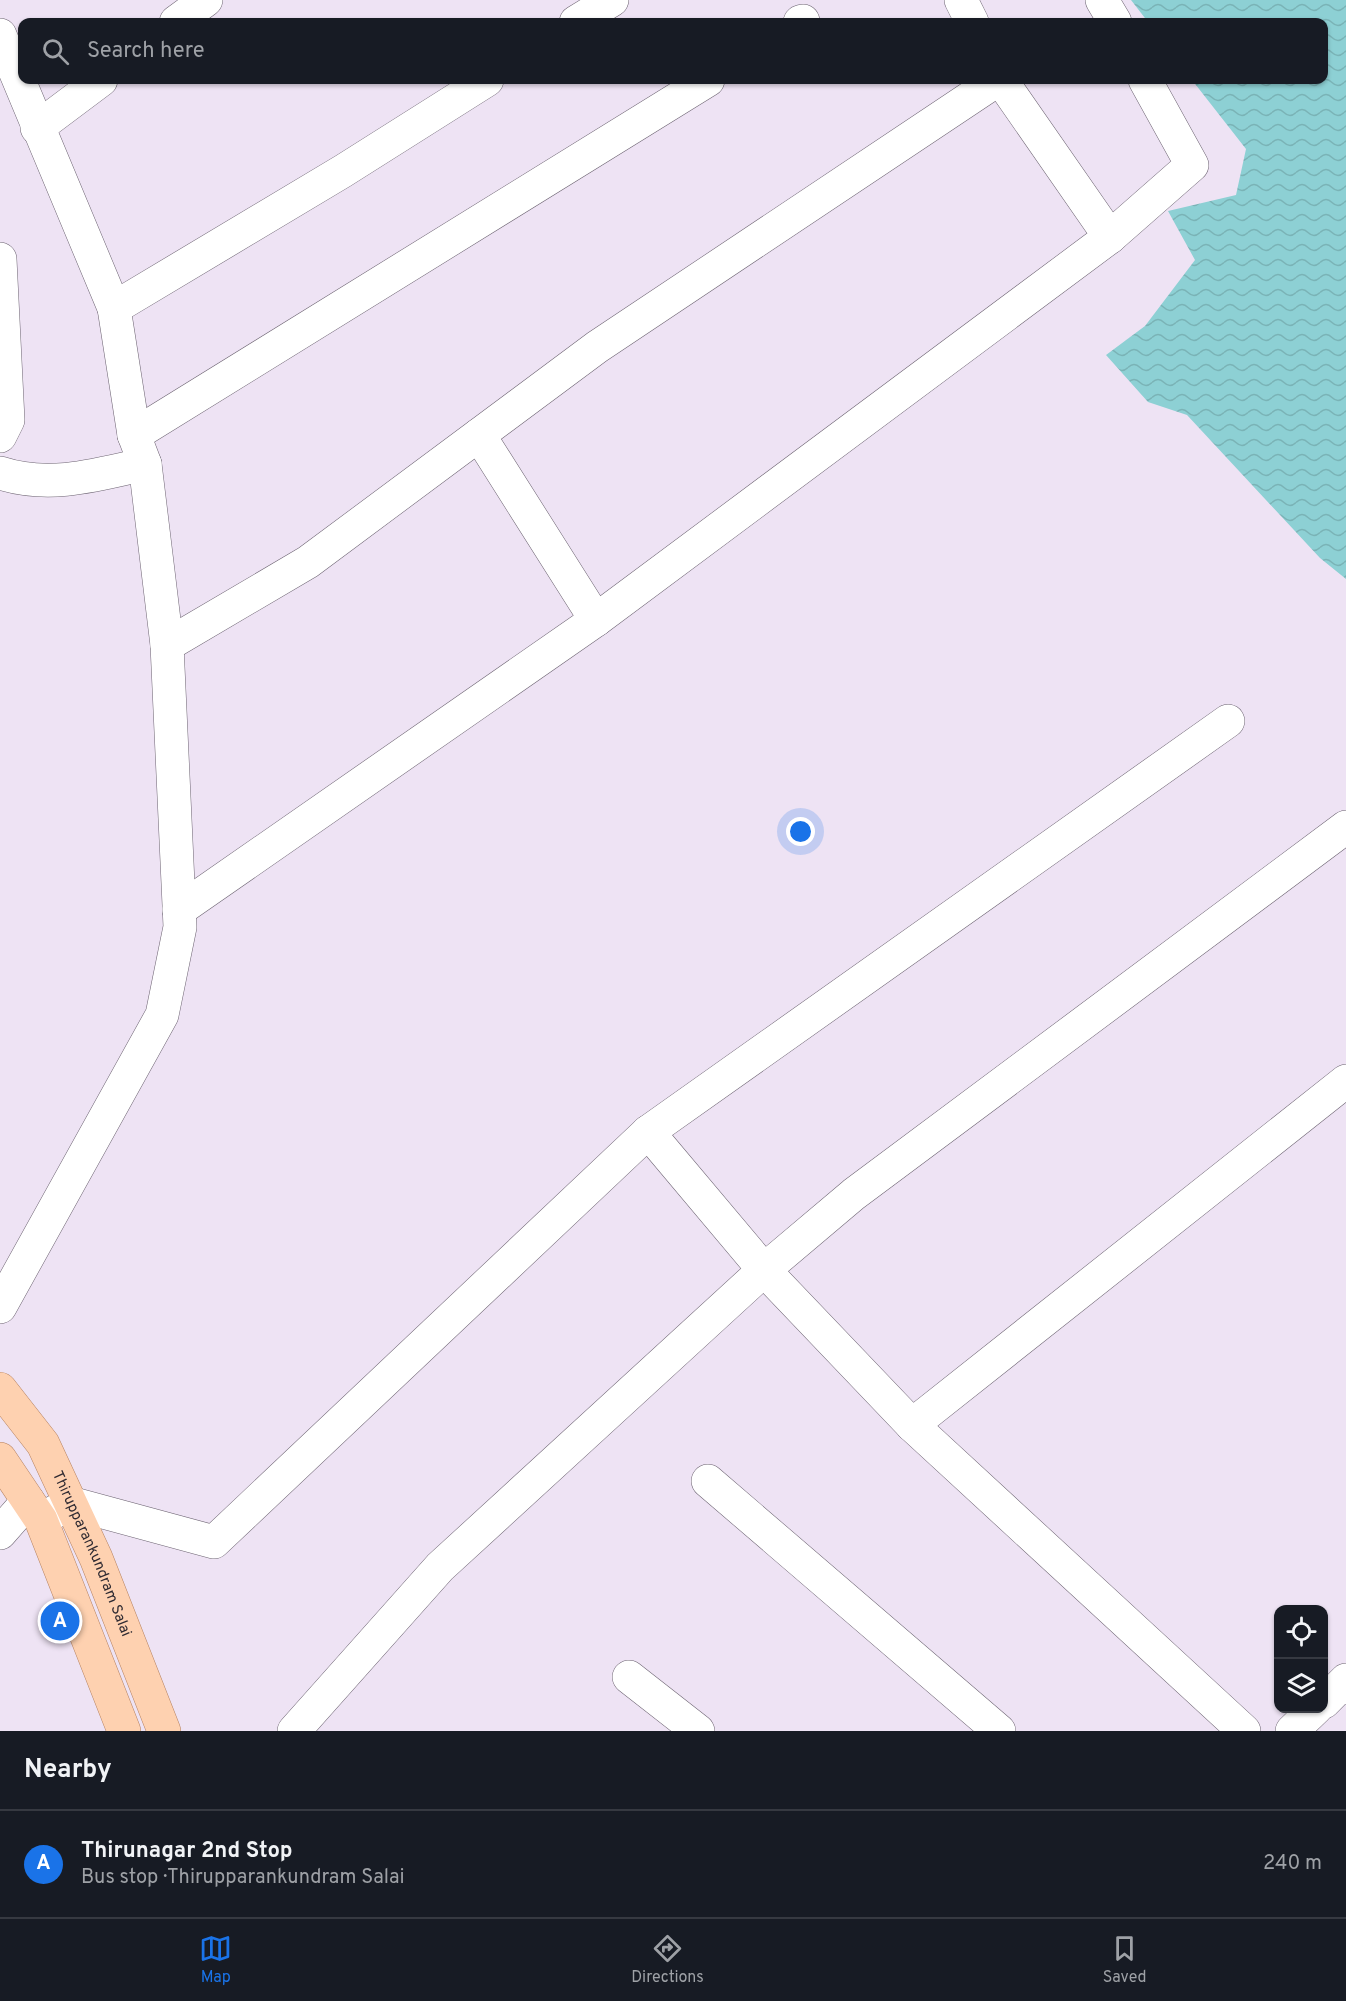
<!DOCTYPE html>
<html lang="en">
<head>
<meta charset="utf-8">
<style>
  :root { --surface:#171b24; --page:#20242c; --text:#f1f3f6; --muted:#9ea1a6; --line:#363941; --accent:#1a73e8 }
  body { margin:0; font-family:Overpass,sans-serif; background:var(--page); color:var(--text) }
  .controls { position:absolute; right:18px; bottom:18px; display:grid; overflow:hidden; border-radius:12px; box-shadow:0 2px 4px #0004 }
  .controls button { width:54px; height:54px; display:grid; place-items:center; padding:0; border:0; border-bottom:2px solid var(--line); background:var(--surface); color:var(--text); font:30px sans-serif }
  .you { position:absolute; left:801px; top:832px; width:21px; height:21px; margin:-15px; border:4px solid #fff; border-radius:50%; background:#1a73e8; box-shadow:0 0 0 9px #1a73e833 }
  .badge { display:grid; place-items:center; width:39px; height:39px; border-radius:50%; background:var(--accent); color:#fff; font-size:20px; font-weight:700 }
  .pin { position:absolute; translate:-50% -50%; border:3px solid #fff; box-shadow:0 2px 6px #0006 }
  .list { margin:0; padding:0; list-style:none }
  h2 { display:flex; justify-content:space-between; align-items:center; height:78px; margin:0; padding:0 24px; font-size:26px }
  h2 small { font-size:20px; font-weight:400; color:var(--muted) }
  .list li { display:grid; grid-template-columns:39px 1fr auto; gap:18px; align-items:center; box-sizing:border-box; height:108px; padding:0 24px; border-top:2px solid var(--line) }
  .list b { display:block; font-size:22px; white-space:nowrap }
  .list p { margin:0; font-size:20px; white-space:nowrap; color:var(--muted) }
  .list em { font-size:20px; font-style:normal; color:var(--muted) }
  .icon { flex:none; width:33px; height:33px; fill:none; stroke:currentColor; stroke-width:2; stroke-linecap:round; stroke-linejoin:round }
  .map { position:relative; flex:none; width:1346px; height:1731px; overflow:hidden }
  .search { position:absolute; background:var(--surface); box-shadow:0 2px 4px #0004; left:18px; right:18px; top:18px; height:66px; display:flex; align-items:center; gap:15px; box-sizing:border-box; padding:0 21px; border-radius:12px; color:var(--muted); font-size:22px }
  .sheet { height:186px; background:var(--surface) }
  nav { display:flex; justify-content:space-around; align-items:center; box-sizing:border-box; height:84px; border-top:2px solid var(--line); background:var(--surface); font-size:16px; color:var(--muted) }
  nav a { display:grid; justify-items:center; gap:3px }
  nav .on { color:var(--accent) }
  .map>svg:first-child { display:block }
  .water { fill:url(#water-waves) }
  .lines { fill:none; stroke-linecap:round; stroke-linejoin:round }
  .minor-casing { stroke:#6d6472; stroke-width:34 }
  .primary-casing { stroke:#b68362; stroke-width:34 }
  .minor { stroke:#fff; stroke-width:33 }
  .primary { stroke:#fed1b0; stroke-width:33 }
  .labels { text-anchor:middle; dominant-baseline:central; stroke-width:5; stroke-linejoin:round; paint-order:stroke }
  .street-label { font-size:15px; fill:#302b32; stroke:#eee3f4 }
</style>
</head>
<body>
<div class="map">
<svg width="1346" height="1731" viewBox="0 0 1346 1731">
  <defs>
    <pattern id="water-waves" width="16" height="10" patternUnits="userSpaceOnUse" patternTransform="scale(1.5)"><rect width="16" height="10" fill="#8dd0d4"/><path d="M0 5q4-4 8 0t8 0" fill="none" stroke="#7ab3b6"/></pattern>
  </defs>
  <rect width="100%" height="100%" fill="#eee3f4"/>
  <path class="water" d="M1131 0H1346V579L1320 558 1187 415 1148 402 1106 355 1145 326 1195 260 1168 211 1236 195 1246 149 1192 80H1324V22H1148Z"/>
  <g class="lines">
    <defs>
      <g id="minor">
        <path d="M961 0 972 22"/>
        <path d="M1102 0 1115 22"/>
        <path d="M176 22 206 0"/>
        <path d="M576 22 612 0"/>
        <path d="M800 22 803 21"/>
        <path d="M0 35 114 308 134 435 145 464 167 645 180 927 162 1015 0 1307"/>
        <path d="M37 128 101 80"/>
        <path d="M1110 237 1192 165 1145 80"/>
        <path d="M0 259 8 420 0 436"/>
        <path d="M114 308 343 171 487 80"/>
        <path d="M134 435 708 80"/>
        <path d="M479 435 596 620"/>
        <path d="M0 473C49 489 97 475 145 464"/>
        <path d="M167 645 308 562 597 347 997 80"/>
        <path d="M1228 721 648 1132 764 1270 912 1425 1244 1731"/>
        <path d="M179 910 596 620 1110 237 1001 80"/>
        <path d="M912 1425 1346 1081"/>
        <path d="M708 1481 999 1731"/>
        <path d="M51 1514 70 1503 214 1542 648 1132"/>
        <path d="M0 1533 28 1501"/>
        <path d="M629 1677 698 1731"/>
        <path d="M1324 1702 1346 1680"/>
        <path d="M294 1731 440 1567 764 1270 854 1194 1346 827"/>
        <path d="M1292 1731 1316 1708"/>
      </g>
      <g id="primary">
        <path id="s1" d="M0 1389 43 1444 96 1558 164 1731"/>
        <path d="M0 1459 41 1520 124 1731"/>
      </g>
    </defs>
    <use href="#minor" class="minor-casing"/>
    <use href="#primary" class="primary-casing"/>
    <use href="#minor" class="minor"/>
    <use href="#primary" class="primary"/>
  </g>
  <g class="labels">
    <g class="street-label">
      <text stroke="none"><textPath href="#s1" startOffset="190">Thirupparankundram Salai</textPath></text>
    </g>
  </g>
</svg>
<div class="controls">
<button><svg class="icon" aria-label="locate" viewBox="0 0 24 24"><circle cx="12" cy="12" r="6"/><path d="M12 2v4M12 18v4M2 12h4M18 12h4"/></svg></button>
<button><svg class="icon" aria-label="layers" viewBox="0 0 24 24"><path d="M12 4l9 5-9 5-9-5zM3 14l9 5 9-5"/></svg></button>
</div>
<div class="you"></div>
<div class="pin badge" style="left:60px;top:1621px">A</div>
<div class="search"><svg class="icon" aria-label="search" viewBox="0 0 24 24"><circle cx="10" cy="10" r="6"/><path d="M15 15l6 6"/></svg>Search here</div>
</div>
<section class="sheet">
<h2>Nearby<small></small></h2>
<ul class="list">
<li><span class="badge">A</span><div><b>Thirunagar 2nd Stop</b><p>Bus stop · Thirupparankundram Salai</p></div><em>240 m</em></li>
</ul>
</section>
<nav>
<a class="on"><svg class="icon" aria-label="map" viewBox="0 0 24 24"><path d="M3 6l6-2 6 2 6-2v14l-6 2-6-2-6 2zM9 4v14M15 6v14"/></svg>Map</a>
<a><svg class="icon" aria-label="directions" viewBox="0 0 24 24"><path d="M12 3l9 9-9 9-9-9zM9 14v-3h6M13 9l2 2-2 2"/></svg>Directions</a>
<a><svg class="icon" aria-label="saved" viewBox="0 0 24 24"><path d="M7 4h10v16l-5-4-5 4z"/></svg>Saved</a>
</nav>
</body>
</html>
